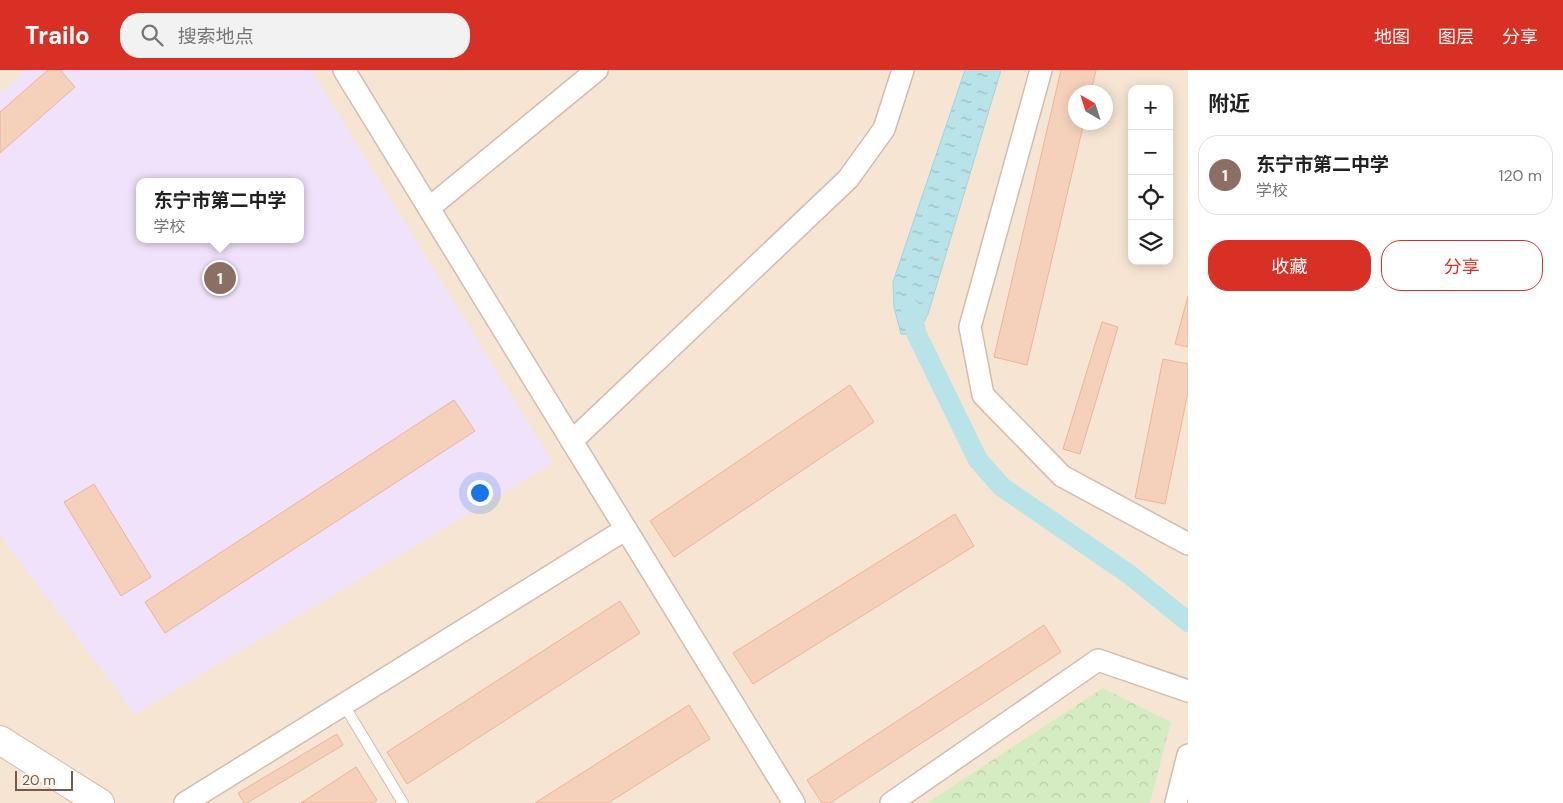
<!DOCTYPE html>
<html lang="zh">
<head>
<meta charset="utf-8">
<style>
  :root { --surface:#fff; --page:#f2f2f2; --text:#222; --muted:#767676; --line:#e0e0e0; --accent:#d93025 }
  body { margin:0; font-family:"DM Sans","Noto Sans SC",sans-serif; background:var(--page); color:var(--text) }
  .controls { position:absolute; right:15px; top:15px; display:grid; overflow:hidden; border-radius:10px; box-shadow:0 2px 12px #0003 }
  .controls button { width:45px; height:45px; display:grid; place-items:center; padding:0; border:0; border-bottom:1px solid var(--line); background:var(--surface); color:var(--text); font:25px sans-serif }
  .compass { position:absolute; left:1068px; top:15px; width:45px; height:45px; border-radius:50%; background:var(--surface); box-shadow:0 2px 12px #0003; rotate:321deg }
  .scale { position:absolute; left:15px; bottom:12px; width:58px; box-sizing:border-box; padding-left:5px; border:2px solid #795848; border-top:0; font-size:14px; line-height:18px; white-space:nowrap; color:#795848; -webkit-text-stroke:4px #fff7ed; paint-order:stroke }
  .you { position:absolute; left:479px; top:422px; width:18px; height:18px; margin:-12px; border:4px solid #fff; border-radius:50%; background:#1a73e8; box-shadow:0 0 0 8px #1a73e833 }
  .badge { display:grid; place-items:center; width:32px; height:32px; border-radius:50%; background:var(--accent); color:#fff; font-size:16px; font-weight:700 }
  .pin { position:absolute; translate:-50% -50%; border:2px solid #fff; box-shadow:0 1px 5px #0006 }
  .popup { position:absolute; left:136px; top:108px; width:168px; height:65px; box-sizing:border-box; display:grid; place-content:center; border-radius:10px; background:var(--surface); filter:drop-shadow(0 1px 4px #0005); font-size:16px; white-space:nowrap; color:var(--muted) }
  .popup b { font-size:19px; color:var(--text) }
  .popup::after { content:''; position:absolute; left:50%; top:100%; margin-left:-10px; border:10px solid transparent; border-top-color:var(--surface) }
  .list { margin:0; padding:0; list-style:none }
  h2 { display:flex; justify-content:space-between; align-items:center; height:65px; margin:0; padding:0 20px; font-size:21px }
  h2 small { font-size:16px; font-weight:400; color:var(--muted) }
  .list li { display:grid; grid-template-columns:32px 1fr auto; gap:15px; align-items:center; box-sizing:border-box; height:80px; margin:0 10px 10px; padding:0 10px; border:1px solid var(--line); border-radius:20px }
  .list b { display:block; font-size:19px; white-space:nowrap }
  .list p { margin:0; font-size:16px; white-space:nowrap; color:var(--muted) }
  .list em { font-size:16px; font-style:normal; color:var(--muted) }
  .actions { display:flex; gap:10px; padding:15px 20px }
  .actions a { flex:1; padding:11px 0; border:1px solid var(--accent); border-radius:20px; text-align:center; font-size:18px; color:var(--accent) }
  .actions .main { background:var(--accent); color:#fff }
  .icon { flex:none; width:28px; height:28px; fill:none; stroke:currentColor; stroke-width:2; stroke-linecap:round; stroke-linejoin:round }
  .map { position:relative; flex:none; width:1188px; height:733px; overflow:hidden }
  header { display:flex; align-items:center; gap:30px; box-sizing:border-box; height:70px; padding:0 25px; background:var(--accent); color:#fff }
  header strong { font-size:24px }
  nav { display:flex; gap:28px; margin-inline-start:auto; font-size:18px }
  .search { width:350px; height:45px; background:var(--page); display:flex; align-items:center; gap:12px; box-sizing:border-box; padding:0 18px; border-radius:20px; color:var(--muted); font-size:19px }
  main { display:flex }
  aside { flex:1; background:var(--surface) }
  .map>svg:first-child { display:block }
  .residential { fill:#f6e5d3; fill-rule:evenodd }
  .education { fill:#f0e2fa; fill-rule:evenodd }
  .park { fill:url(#park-crowns) }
  .water { fill:url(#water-ripples); stroke:#9ed4db }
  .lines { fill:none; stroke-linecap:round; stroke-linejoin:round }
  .canal { stroke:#b8e4e9; stroke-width:20 }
  .building { fill:#f5d0bb; stroke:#e8b59b }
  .lane-casing { stroke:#d3bcad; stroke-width:12 }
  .street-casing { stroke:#d3bcad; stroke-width:24 }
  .secondary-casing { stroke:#d6bcaa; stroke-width:30 }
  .lane { stroke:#fff; stroke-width:10 }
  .street { stroke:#fff; stroke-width:21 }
  .secondary { stroke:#fff; stroke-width:28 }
</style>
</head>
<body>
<header>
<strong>Trailo</strong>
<div class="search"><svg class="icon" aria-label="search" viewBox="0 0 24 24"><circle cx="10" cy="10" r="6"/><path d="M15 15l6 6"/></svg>搜索地点</div>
<nav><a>地图</a><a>图层</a><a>分享</a></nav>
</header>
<main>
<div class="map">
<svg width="1188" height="733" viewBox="0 0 1188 733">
  <defs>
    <pattern id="park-crowns" width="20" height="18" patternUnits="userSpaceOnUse" patternTransform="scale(1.25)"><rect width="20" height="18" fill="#d5ecc3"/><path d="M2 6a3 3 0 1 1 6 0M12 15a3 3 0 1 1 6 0" fill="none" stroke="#bacca9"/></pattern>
    <pattern id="water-ripples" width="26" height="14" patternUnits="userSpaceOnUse" patternTransform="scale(1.25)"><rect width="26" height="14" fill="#b8e4e9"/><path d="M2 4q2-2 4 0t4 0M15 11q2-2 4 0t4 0" fill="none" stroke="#9abcbf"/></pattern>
  </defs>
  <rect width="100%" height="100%" fill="#fef3e6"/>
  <path class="residential" d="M0 0H1188V733H0ZM1132 19H1169V191H1132ZM1076 22H1106V52H1076ZM140 112H300V169H140Z"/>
  <path class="education" d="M27 0H311L553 393 135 644 0 465V23ZM140 112H300V169H140Z"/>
  <path class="park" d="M1103 618 1171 652 1150 733H927Z"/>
  <path class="water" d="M965 0H1001L928 244 917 265 901 264 894 237 893 212Z"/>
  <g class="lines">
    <path class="canal" d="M911 240 917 265 978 390 1002 417 1130 505 1188 552"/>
  </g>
  <g class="building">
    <path d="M48 0H60L75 17 0 83V42Z"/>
    <path d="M1061 0H1096L1091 22H1076V52H1084L1027 295 994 287Z"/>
    <path d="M1188 226V277L1175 274Z"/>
    <path d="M1102 252 1118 257 1080 384 1063 379Z"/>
    <path d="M1163 289 1188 294V322L1165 434 1135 428Z"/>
    <path d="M850 315 874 352 674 487 650 451Z"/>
    <path d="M454 330 475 361 165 563 145 532Z"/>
    <path d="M94 414 151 507 121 526 64 432Z"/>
    <path d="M955 444 974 476 753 614 733 583Z"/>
    <path d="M620 531 640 563 407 714 387 682Z"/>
    <path d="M1044 555 1061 582 830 733H822L807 710Z"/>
    <path d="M689 635 710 669 608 733H535Z"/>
    <path d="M337 664 343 675 247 733H244L238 723Z"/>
    <path d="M356 697 377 730 373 733H301Z"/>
  </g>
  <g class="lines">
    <defs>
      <path id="lane" d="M344 635 403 733"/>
      <g id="street">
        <path d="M344 0 794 733"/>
        <path d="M1041 0 970 257 983 325 1062 406 1188 474"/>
        <path d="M429 138 597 0"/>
        <path d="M572 371 848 109 884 59 903 0"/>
        <path d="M185 733 626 459"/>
        <path d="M891 733 1098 590 1188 621"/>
        <path d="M1176 733 1188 685"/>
      </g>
      <path id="secondary" d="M0 670 100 733"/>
    </defs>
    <use href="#lane" class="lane-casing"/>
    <use href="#street" class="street-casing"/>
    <use href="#secondary" class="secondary-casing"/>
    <use href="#lane" class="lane"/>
    <use href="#street" class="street"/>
    <use href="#secondary" class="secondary"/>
  </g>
</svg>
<div class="controls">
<button>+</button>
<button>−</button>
<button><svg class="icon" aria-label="locate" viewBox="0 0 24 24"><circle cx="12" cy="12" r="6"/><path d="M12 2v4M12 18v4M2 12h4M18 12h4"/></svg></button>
<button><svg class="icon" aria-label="layers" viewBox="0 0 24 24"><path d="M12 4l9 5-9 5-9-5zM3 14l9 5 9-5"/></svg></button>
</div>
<svg class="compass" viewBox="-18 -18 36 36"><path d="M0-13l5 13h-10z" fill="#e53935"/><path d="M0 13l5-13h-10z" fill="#767676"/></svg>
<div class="scale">20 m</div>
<div class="you"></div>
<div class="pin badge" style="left:220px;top:208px;background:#8d6e63">1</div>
<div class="popup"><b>东宁市第二中学</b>学校</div>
</div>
<aside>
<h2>附近<small></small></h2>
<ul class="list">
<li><span class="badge" style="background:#8d6e63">1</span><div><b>东宁市第二中学</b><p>学校</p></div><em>120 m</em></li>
</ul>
<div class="actions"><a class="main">收藏</a><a>分享</a></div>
</aside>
</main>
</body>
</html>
